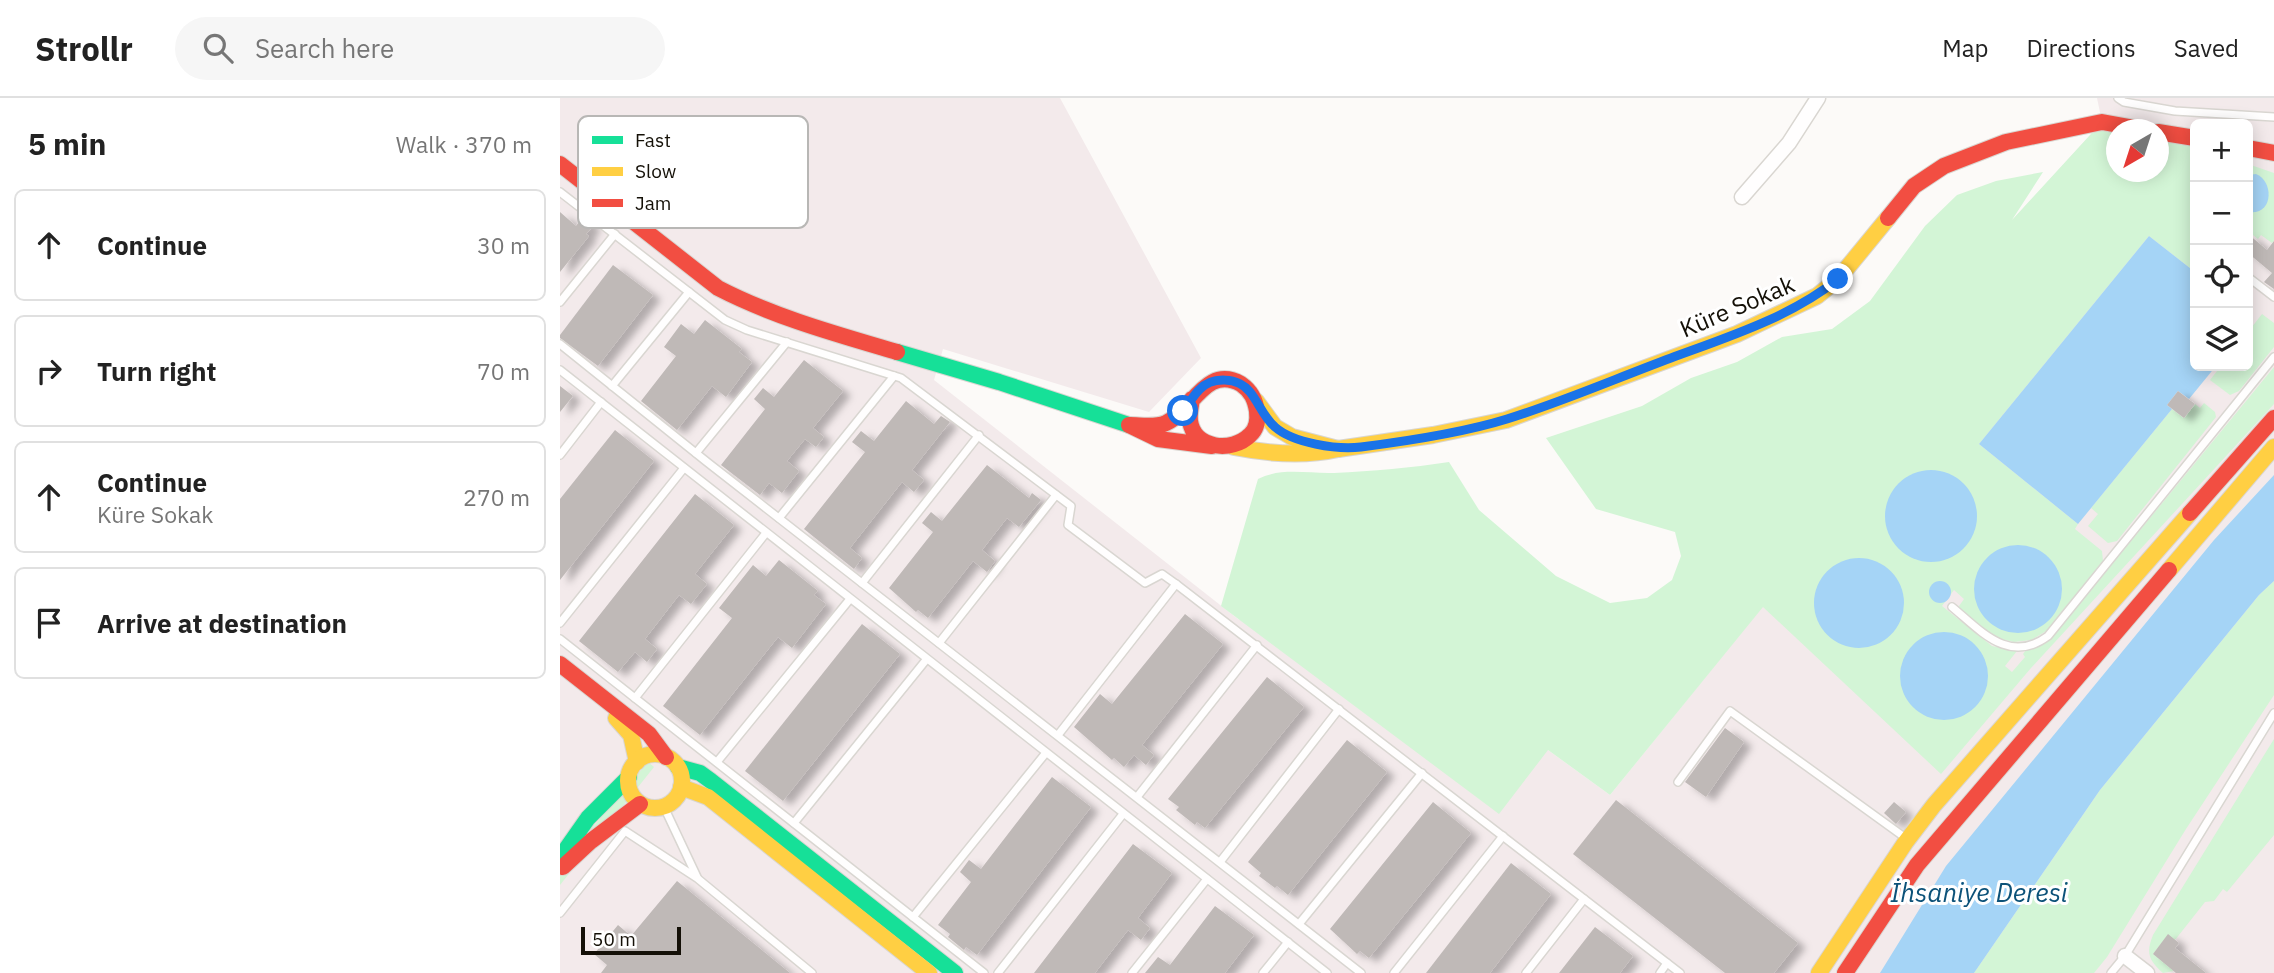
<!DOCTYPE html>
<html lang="en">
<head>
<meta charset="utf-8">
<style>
  :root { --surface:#fff; --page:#f6f6f6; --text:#222; --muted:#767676; --line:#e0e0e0 }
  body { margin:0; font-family:"IBM Plex Sans",sans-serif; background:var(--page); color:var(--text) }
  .controls { position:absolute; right:21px; top:21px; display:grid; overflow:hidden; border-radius:10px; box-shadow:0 4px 18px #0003 }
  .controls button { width:63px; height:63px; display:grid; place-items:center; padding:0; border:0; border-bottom:2px solid var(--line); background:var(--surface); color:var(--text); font:35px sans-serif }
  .compass { position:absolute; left:1546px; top:21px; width:63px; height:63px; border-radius:50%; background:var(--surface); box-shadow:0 4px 18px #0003; rotate:219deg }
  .scale { position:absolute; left:21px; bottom:18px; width:100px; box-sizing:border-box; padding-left:7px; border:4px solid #141007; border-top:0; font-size:19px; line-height:24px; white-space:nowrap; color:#141007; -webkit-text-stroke:5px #fff; paint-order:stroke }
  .stop { position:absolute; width:21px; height:21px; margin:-16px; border:5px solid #1a73e8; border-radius:50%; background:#fff }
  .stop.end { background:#1a73e8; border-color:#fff; box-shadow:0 2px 7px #0008 }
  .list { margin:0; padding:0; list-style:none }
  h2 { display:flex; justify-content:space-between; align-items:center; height:91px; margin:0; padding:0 28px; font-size:30px }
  h2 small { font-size:23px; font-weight:400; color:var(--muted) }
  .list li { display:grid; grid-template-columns:46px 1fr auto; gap:21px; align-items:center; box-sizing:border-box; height:112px; margin:0 14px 14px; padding:0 14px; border:2px solid var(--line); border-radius:10px }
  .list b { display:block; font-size:26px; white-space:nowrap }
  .list p { margin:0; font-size:23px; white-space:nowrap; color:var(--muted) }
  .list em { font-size:23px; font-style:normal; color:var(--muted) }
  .icon { flex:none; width:38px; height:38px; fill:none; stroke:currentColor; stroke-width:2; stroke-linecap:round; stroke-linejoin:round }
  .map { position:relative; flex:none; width:1714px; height:875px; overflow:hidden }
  header { display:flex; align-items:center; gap:42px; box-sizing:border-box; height:98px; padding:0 35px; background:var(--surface); border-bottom:2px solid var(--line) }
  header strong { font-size:33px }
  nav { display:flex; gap:38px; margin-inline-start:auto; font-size:24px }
  .search { width:490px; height:63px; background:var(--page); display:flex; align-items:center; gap:18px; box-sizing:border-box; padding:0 24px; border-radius:38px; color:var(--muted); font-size:26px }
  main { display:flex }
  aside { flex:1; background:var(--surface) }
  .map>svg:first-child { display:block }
  .industrial { fill:#f3eaeb; fill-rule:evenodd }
  .green { fill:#d3f5d6 }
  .water { fill:#a5d4f6 }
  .building { fill:#bfb9b7; filter:url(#shadow) }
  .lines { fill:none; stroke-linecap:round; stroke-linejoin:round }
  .lane-casing { stroke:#d9d6d1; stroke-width:10 }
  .street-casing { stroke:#d9d6d1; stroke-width:17 }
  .fast-casing { stroke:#d9d6d1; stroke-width:18 }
  .slow-casing { stroke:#d9d6d1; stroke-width:18 }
  .jam-casing { stroke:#d9d6d1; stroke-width:18 }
  .lane { stroke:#fffefe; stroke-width:7 }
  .street { stroke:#fffefe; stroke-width:14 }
  .fast { stroke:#16e098; stroke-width:16 }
  .slow { stroke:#ffcf43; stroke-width:16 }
  .jam { stroke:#f24e42; stroke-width:16 }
  .route { stroke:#1a73e8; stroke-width:9 }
  .labels { text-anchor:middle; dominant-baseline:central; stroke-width:6; stroke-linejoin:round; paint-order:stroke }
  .street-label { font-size:24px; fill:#141007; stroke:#fff }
  .water-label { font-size:26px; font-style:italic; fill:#0c5279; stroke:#fff }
  .key { fill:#fff; stroke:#b8b7b5; stroke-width:2 }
  .key-label { font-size:19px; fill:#141007 }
</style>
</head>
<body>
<header>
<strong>Strollr</strong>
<div class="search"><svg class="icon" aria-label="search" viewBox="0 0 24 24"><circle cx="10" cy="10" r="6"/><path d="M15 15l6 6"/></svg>Search here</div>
<nav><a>Map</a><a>Directions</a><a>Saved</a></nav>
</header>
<main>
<aside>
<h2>5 min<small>Walk · 370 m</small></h2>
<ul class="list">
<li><svg class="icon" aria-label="ahead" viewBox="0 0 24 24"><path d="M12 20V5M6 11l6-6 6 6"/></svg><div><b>Continue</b></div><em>30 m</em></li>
<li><svg class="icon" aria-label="right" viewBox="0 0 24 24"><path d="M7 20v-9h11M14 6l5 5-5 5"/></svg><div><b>Turn right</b></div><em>70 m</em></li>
<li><svg class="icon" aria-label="ahead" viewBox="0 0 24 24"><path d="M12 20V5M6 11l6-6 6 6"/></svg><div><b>Continue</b><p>Küre Sokak</p></div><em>270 m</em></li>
<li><svg class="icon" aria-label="arrive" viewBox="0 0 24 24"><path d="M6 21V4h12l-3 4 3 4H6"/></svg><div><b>Arrive at destination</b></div></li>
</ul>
</aside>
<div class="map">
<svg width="1714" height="875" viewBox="0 0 1714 875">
  <defs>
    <filter id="shadow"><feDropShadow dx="8" dy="4.5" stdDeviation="3.5" flood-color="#0004"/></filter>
  </defs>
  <rect width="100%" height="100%" fill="#fcfaf8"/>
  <path class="industrial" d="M0 0H500L641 260 589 314 383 251 374 282 678 521 988 652 1050 697 1203 508 1448 127 1542 24 1537 0H1714V875H0ZM1635 26H1688V268H1635ZM1556 32H1598V74H1556Z"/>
  <g class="green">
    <path d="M1542 24 1556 32V74H1598L1599 37 1635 49V174L1589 138 1419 346 1518 426 1515 431 1542 453 1543 463 1488 532 1471 542 1454 544 1436 540 1400 512 1399 508 1404 501 1394 492 1382 508 1432 548 1457 553 1445 568 1452 574 1465 559 1463 556 1466 552 1488 543 1502 527 1714 269V306L1471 570 1381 676 1203 509 1050 697 988 652 939 716 661 508 698 381C721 369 749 376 774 375 813 373 851 370 889 364L919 412 996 478 1050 505 1087 500 1112 482 1121 458 1115 434 1036 411 986 340 1082 308 1131 280 1177 264 1222 239 1272 231 1310 203 1365 128 1397 97 1436 83 1483 74 1452 122Z"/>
    <path d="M1688 66 1714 75V143L1712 145 1701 137 1698 141 1688 133Z"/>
    <path d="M1702 216 1714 225V249L1679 293 1670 297 1650 282 1661 268H1688V234Z"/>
    <path d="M1644 305 1655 314 1656 319 1557 443 1548 445 1528 428 1538 416 1531 410 1612 311 1624 320 1635 306 1640 310Z"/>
    <path d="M1714 483V597L1626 731 1547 859 1534 875H1414L1540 692 1699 497Z"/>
    <path d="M1714 641V737L1667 794 1663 791 1654 803 1645 804 1615 842 1608 837 1593 856 1614 873 1603 875C1588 862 1586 854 1593 837Z"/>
    <path d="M88 664 94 669 0 787V768Z"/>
  </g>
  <g class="water">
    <path d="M1696 76C1714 83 1714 118 1688 114V77Z"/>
    <path d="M1589 138 1635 174V268H1656L1629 301 1618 293 1607 307 1612 311 1518 426 1419 346Z"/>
    <circle cx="1371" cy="418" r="46"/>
    <path d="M1714 377V483L1699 497 1540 692 1414 875H1320L1386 768 1654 442Z"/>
    <circle cx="1458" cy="491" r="44"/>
    <circle cx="1299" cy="505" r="45"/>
    <circle cx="1380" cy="494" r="11"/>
    <circle cx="1384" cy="578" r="44"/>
  </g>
  <g class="building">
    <path d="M0 114 16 128 23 119 33 128 26 136 29 138 0 174Z"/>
    <path d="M1688 136 1707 152 1714 143V191L1704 184 1712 175 1688 155Z"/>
    <path d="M53 167 93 197 38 268 0 240V237Z"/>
    <path d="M145 222 182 251 179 254 192 264 166 299 152 288 117 332 81 303 116 258 104 249 121 226 134 236Z"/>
    <path d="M244 262 283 293 253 330 264 339 256 349 245 341 227 363 239 373 222 395 209 385 200 397 161 367 205 311 194 301 203 290 214 299Z"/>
    <path d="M0 288 13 298 0 314Z"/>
    <path d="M1618 293 1635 306 1624 320 1607 307Z"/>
    <path d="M346 303 374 326 381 318 390 324 352 372 364 382 354 394 342 384 290 450 302 460 294 471 244 431 305 354 292 344 301 333 314 343Z"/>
    <path d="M55 332 94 363 0 482V401Z"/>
    <path d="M427 367 469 400 472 395 481 402 459 429 447 420 422 452 435 463 427 474 413 463 368 520 358 512 356 514 329 490 373 434 362 425 371 414 382 423Z"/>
    <path d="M135 396 174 427 135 476 147 486 131 506 119 497 85 541 97 551 87 564 75 554 58 574 19 543Z"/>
    <path d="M219 462 258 493 254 497 266 506 232 550 218 539 140 637 103 608 172 520 159 510 193 467 206 478Z"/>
    <path d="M625 516 663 546 582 647 594 657 586 667 574 657 564 669 554 660 552 662 514 629 540 596 552 606Z"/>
    <path d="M302 526 340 556 223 703 185 673Z"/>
    <path d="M707 579 744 609 645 730 637 724 635 727 616 712 619 709 608 701Z"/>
    <path d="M1165 630 1184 644 1146 699 1125 684Z"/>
    <path d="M787 642 827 674 728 797 717 788 715 790 699 778 701 775 688 764Z"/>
    <path d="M492 679 531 709 417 857 406 849 404 852 388 839 390 836 378 827 411 784 400 774 409 762 421 771Z"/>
    <path d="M1056 702 1238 845 1214 875H1165L1013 756Z"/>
    <path d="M873 704 911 735 809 860 800 853 797 856 770 831Z"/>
    <path d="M1334 704 1346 714 1336 726 1324 715Z"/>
    <path d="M573 746 612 775 578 820 590 830 581 842 568 832 535 875H474Z"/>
    <path d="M951 765 991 796 930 875H866Z"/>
    <path d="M117 783 230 875H41L47 867 34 856 58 827 71 838Z"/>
    <path d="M655 808 694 837 665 875H585L598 859 610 867Z"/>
    <path d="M1035 829 1073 858 1060 875H999Z"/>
    <path d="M1608 836 1619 845 1615 850 1646 875H1616L1593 856Z"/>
  </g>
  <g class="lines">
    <defs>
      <g id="lane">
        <path d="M1558 0 1564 4 1615 13 1714 19"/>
        <path d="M0 94 165 222 187 232 341 280 511 408 508 427 585 485 602 476 616 486 1120 875"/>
        <path d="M1688 179 1714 199"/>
        <path d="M0 204 55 136"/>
        <path d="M0 246 147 364 801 875"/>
        <path d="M0 272 767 875"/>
        <path d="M52 288 129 194"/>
        <path d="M136 355 227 244"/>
        <path d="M0 357 41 304"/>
        <path d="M219 420 334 278"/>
        <path d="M302 485 419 337"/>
        <path d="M1392 509C1421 533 1449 567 1488 538L1714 259"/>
        <path d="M0 525 124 370"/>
        <path d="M0 541 424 875"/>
        <path d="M379 545 496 397"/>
        <path d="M75 600 206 435"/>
        <path d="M498 637 616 486"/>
        <path d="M157 664 290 501"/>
        <path d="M1118 684 1170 613 1347 741"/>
        <path d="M577 699 697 547"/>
        <path d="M104 709 137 779"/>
        <path d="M234 725 366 562"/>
        <path d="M660 764 779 611"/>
        <path d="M0 815 65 733 137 780 252 875"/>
        <path d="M353 819 485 656"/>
        <path d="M739 826 862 675"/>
        <path d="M438 875 563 716"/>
        <path d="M572 875 647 781"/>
        <path d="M703 875 728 844"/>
        <path d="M834 875 943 738"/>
        <path d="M966 875 1024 801"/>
        <path d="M1100 875 1107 865"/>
        <path d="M1551 875 1565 858 1714 615"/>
      </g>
      <g id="street">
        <path d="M1182 99 1229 45 1258 0"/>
        <path d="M1565 858 1587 875"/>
      </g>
      <g id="fast">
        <path d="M337 254 439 284 569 327"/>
        <path d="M118 669 140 675 151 683 395 875"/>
        <path d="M0 760 28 720 69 679"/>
      </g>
      <g id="slow">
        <path d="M674 349C709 356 743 359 778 351L732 339 715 329 696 303"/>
        <path d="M778 351 873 337 946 322 1177 236 1257 198 1278 181 1328 120"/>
        <path d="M1609 472 1714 349"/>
        <path d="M56 620 71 637 77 664"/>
        <circle cx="95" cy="683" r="27"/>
        <path d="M121 689 148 699 369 875"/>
        <path d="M1259 875 1345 745 1374 707 1630 415"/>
      </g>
      <g id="jam">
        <path d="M1598 34 1635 40"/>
        <path d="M1688 50 1714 55"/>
        <path d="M0 66 158 190C214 219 276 236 337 254"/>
        <path d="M1328 120 1354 88 1384 68 1446 44 1542 24 1586 32"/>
        <path d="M632 301C631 308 629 316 630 323 634 351 672 355 690 337 697 331 698 322 697 313 695 301 691 293 681 286 646 266 632 313 606 325 595 330 581 327 569 327L598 341 652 348"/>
        <path d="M1630 415 1714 320"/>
        <path d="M0 566 89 636 106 659"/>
        <path d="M3 769 31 743 80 706"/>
        <path d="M1285 875 1357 767 1609 472"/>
      </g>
    </defs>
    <use href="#lane" class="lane-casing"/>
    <use href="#street" class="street-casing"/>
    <use href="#fast" class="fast-casing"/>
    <use href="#slow" class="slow-casing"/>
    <use href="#jam" class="jam-casing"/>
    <use href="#lane" class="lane"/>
    <use href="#street" class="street"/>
    <use href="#fast" class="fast"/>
    <use href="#slow" class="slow"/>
    <use href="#jam" class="jam"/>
  </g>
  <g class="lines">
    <path class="route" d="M623 313C628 307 633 298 639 292 652 278 678 279 690 294 699 305 704 320 715 329 733 345 777 352 801 349 848 343 902 335 947 321 1002 304 1057 280 1111 260 1168 239 1231 219 1278 181"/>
  </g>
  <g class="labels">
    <g class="street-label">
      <text transform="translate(1177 208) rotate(-23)">Küre Sokak</text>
    </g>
    <g class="water-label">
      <text x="1419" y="794">İhsaniye Deresi</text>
    </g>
  </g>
  <rect x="18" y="18" width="230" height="112" rx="10" class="key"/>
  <rect x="32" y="38" width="31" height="8" fill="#16e098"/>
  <rect x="32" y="69" width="31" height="9" fill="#ffcf43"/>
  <rect x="32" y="101" width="31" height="8" fill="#f24e42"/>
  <g class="key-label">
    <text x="75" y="49">Fast</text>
    <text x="75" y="80">Slow</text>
    <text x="75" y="112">Jam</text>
  </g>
</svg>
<div class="controls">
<button>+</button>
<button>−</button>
<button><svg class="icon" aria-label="locate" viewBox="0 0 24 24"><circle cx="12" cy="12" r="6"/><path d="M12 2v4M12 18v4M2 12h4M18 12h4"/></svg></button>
<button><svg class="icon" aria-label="layers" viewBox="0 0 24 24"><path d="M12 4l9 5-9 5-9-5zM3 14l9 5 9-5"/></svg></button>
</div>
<svg class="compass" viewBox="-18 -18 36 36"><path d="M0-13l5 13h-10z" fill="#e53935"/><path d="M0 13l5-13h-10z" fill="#767676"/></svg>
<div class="scale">50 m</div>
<div class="stop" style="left:623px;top:313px"></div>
<div class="stop end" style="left:1278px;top:181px"></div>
</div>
</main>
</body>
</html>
